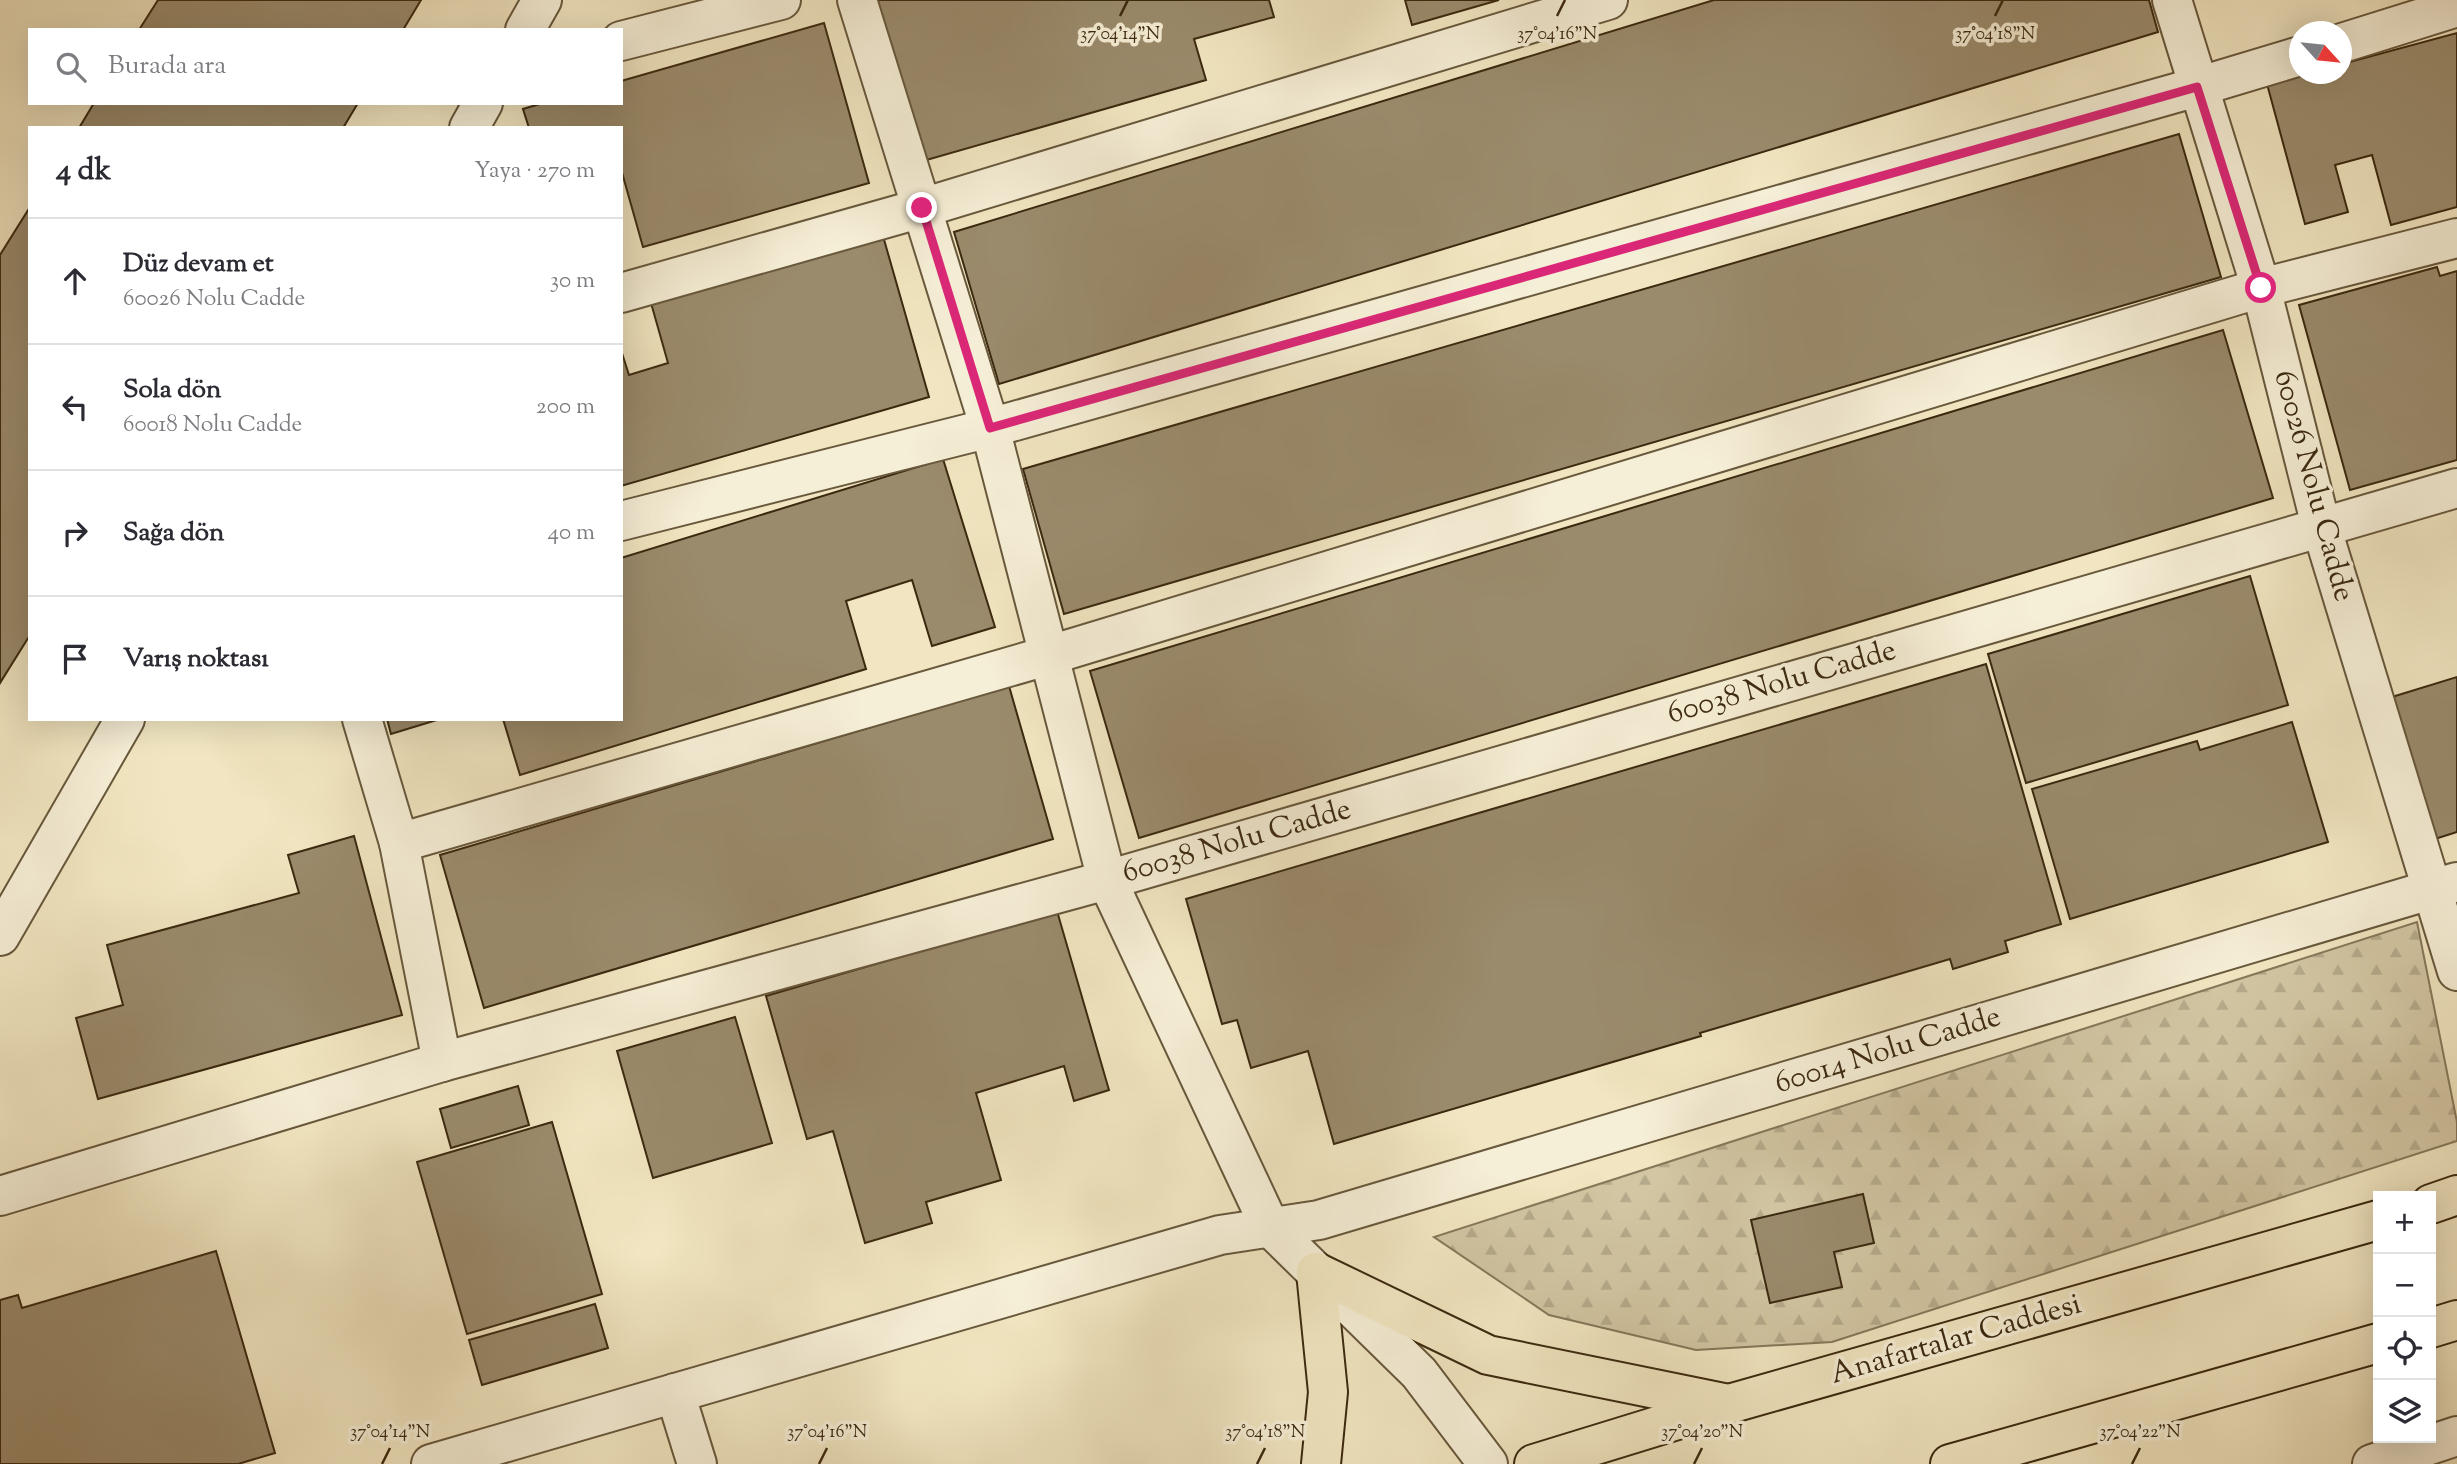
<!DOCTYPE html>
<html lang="tr">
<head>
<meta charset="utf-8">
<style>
  :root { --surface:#fff; --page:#f7f7f7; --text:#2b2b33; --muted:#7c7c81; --line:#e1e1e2 }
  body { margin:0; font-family:"Sorts Mill Goudy",serif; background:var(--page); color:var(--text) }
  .controls { position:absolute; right:21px; bottom:21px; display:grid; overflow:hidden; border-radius:0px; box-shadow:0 7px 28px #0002 }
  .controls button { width:63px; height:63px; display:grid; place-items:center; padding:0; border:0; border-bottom:2px solid var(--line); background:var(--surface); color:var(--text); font:35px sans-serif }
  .compass { position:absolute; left:2289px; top:21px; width:63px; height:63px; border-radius:50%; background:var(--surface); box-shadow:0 7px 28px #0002; rotate:117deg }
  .stop { position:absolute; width:21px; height:21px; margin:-16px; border:5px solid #db2777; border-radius:50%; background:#fff }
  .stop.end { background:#db2777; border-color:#fff; box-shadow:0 2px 7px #0008 }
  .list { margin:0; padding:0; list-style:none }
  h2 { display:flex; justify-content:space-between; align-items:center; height:91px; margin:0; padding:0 28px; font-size:30px }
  h2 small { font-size:23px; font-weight:400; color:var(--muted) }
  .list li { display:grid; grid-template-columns:46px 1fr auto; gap:21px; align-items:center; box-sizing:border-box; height:126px; padding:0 28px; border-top:2px solid var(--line) }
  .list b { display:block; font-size:26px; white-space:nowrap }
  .list p { margin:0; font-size:23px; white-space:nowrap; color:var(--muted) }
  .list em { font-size:23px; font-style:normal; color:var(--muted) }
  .icon { flex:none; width:38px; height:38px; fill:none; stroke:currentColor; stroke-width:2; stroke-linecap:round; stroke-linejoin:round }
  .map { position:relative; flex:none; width:2457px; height:1464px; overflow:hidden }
  .search { position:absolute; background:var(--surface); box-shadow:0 7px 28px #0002; left:28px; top:28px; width:595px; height:77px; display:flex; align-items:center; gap:18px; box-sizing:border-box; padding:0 24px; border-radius:0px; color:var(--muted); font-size:26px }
  .panel { position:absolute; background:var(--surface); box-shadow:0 7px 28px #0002; left:28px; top:126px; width:595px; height:595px; border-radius:0px }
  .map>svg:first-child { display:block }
  .forest { fill:url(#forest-firs); stroke:#86785a; stroke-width:2 }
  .building { fill:#9a8b6c; stroke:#3b2910; stroke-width:2 }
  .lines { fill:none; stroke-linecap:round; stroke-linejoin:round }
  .minor-casing { stroke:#68583c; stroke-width:42 }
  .major-casing { stroke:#3b2910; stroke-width:42 }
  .minor { stroke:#f6efd7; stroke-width:38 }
  .major { stroke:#f1e6c1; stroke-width:38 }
  .route { stroke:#db2777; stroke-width:9 }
  .ticks { fill:none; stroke:#3b2910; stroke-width:2.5 }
  .labels { text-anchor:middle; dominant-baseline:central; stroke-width:7; stroke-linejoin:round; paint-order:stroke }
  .street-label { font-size:30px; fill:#3b2910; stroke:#f6efd7 }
  .ticks-label { font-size:18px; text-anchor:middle; fill:#3b2910; stroke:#f6efd7; stroke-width:7; stroke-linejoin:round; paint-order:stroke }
</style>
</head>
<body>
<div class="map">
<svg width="2457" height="1464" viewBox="0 0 2457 1464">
  <defs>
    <pattern id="forest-firs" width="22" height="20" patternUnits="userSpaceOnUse" patternTransform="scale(1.75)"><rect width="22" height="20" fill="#d2c6a3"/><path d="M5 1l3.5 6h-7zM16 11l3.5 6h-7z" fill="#b5aa8b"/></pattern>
  </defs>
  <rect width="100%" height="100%" fill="#f1e6c1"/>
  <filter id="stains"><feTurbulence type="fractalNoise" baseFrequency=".00286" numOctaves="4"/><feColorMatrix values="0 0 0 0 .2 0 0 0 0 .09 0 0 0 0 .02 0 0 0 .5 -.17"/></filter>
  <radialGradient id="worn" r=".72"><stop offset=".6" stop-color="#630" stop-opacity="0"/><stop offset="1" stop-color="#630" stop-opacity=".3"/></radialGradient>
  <path class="forest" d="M2417 922 2457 1122V1141L1832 1342 1696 1350 1549 1315 1434 1237Z"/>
  <g class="building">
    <path d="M158 0H421L403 30H139Z"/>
    <path d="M870 0H1269L1274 17 1194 39 1206 80 916 163Z"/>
    <path d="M1405 0H1499L1412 25Z"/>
    <path d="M1714 0H2149L2158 32 999 384 954 232Z"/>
    <path d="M824 23 869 183 643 247 621 169V128H529L523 109 543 103H621V81Z"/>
    <path d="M2457 33V207L2391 225 2372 155 2335 165 2348 212 2305 224 2267 84 2306 74H2342V64Z"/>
    <path d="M94 103H358L343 128H79Z"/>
    <path d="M2179 134 2221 277 1064 614 1023 469Z"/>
    <path d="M30 207V635L0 683V255Z"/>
    <path d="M883 236 929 397 621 486V350L629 375 668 363 651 303Z"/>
    <path d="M2437 267 2440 276 2457 271V460L2350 490 2299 305Z"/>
    <path d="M2223 330 2273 498 1139 838 1090 671Z"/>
    <path d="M943 459 995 627 932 646 912 580 846 601 866 669 520 775 503 719H621V558Z"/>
    <path d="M2250 576 2288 705 2026 783 1988 654Z"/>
    <path d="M1986 664 2061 924 2005 941 2008 952 1953 969 1950 959 1700 1033 1701 1036 1334 1144 1308 1051 1251 1068 1237 1020 1222 1024 1186 899Z"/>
    <path d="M2457 677V832L2435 839 2392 697Z"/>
    <path d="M1009 686 1053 839 484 1008 440 855Z"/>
    <path d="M387 719H440L391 734Z"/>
    <path d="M2292 722 2328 842 2070 919 2032 789 2197 741 2200 750Z"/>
    <path d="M354 836 402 1015 98 1099 76 1018 123 1005 107 945 299 893 288 855Z"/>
    <path d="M1057 911 1109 1090 1074 1101 1064 1066 976 1093 1001 1180 926 1202 932 1223 865 1243 833 1131 807 1139 766 996Z"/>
    <path d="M735 1017 772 1143 653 1178 617 1051Z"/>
    <path d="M518 1086 529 1125 451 1148 440 1109Z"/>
    <path d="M552 1122 602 1294 467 1334 417 1162Z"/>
    <path d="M1863 1194 1874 1243 1834 1252 1842 1287 1770 1303 1751 1220Z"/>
    <path d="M216 1251 275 1453 238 1464H0V1300L18 1295 22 1308Z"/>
    <path d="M595 1304 608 1348 482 1385 469 1340Z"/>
  </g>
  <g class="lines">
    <defs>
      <g id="minor">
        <path d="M857 0 990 428 1107 880 1270 1227 1419 1373 1488 1464"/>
        <path d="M2172 0 2261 288 2321 526 2457 971"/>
        <path d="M525 30 542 0"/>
        <path d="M621 41 781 0"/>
        <path d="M2342 43 2457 7"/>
        <path d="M469 128 483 103"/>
        <path d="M621 293 922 208 1608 0"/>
        <path d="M621 521 990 428 2197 87 2300 56"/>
        <path d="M362 719 399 843 1050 655 2261 288 2457 238"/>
        <path d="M399 843 442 1062 1107 880 2457 488"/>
        <path d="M0 936 125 719"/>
        <path d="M0 1196 442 1062"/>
        <path d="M675 1393 697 1464"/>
        <path d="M431 1464 1220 1235 1319 1220 2457 882"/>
        <path d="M2372 1464 2457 1436"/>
      </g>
      <g id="major">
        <path d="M2431 1204 2457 1195"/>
        <path d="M1316 1272 1488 1355 1724 1403"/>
        <path d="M1316 1272 1328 1392 1321 1464"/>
        <path d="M2431 1328 2457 1320"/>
        <path d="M1534 1464 1729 1404 2378 1220"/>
        <path d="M1950 1464 2378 1343"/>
      </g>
    </defs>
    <use href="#minor" class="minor-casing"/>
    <use href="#major" class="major-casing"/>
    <use href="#minor" class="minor"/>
    <use href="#major" class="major"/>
  </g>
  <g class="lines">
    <path class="route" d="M922 208 990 428 2197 87 2261 288"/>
  </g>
  <path class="ticks" d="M1120 16 1128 0M1557 16 1565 0M1995 16 2003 0M382 1464 390 1448M819 1464 827 1448M1257 1464 1265 1448M1694 1464 1702 1448M2132 1464 2140 1448"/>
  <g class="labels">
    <g class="street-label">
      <text transform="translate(2313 486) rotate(75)">60026 Nolu Cadde</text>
      <text transform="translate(1782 683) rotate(-16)">60038 Nolu Cadde</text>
      <text transform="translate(1237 842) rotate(-16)">60038 Nolu Cadde</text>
      <text transform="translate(1888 1051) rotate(-17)">60014 Nolu Cadde</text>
      <text transform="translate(1956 1340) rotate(-16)">Anafartalar Caddesi</text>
    </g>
  </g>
  <g class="ticks-label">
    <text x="1120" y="39">37°04'14"N</text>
    <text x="1557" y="39">37°04'16"N</text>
    <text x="1995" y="39">37°04'18"N</text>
    <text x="390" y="1437">37°04'14"N</text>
    <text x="827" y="1437">37°04'16"N</text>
    <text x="1265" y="1437">37°04'18"N</text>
    <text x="1702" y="1437">37°04'20"N</text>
    <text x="2140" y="1437">37°04'22"N</text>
  </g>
  <rect width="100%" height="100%" filter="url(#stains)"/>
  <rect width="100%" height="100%" fill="url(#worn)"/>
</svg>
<div class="controls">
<button>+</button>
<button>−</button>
<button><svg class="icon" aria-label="locate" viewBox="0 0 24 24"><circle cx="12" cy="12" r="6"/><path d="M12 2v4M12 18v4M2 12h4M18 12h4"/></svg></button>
<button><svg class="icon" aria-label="layers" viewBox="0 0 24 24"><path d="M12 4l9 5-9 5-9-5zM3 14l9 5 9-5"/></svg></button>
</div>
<svg class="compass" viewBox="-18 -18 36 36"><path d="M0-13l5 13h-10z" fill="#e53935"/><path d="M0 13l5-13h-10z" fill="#7c7c81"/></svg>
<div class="stop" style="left:2261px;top:288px"></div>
<div class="stop end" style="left:922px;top:208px"></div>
<div class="search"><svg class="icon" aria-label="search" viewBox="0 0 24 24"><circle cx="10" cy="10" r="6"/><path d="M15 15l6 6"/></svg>Burada ara</div>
<section class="panel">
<h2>4 dk<small>Yaya · 270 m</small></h2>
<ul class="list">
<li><svg class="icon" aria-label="ahead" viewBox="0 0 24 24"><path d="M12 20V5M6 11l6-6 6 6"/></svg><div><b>Düz devam et</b><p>60026 Nolu Cadde</p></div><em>30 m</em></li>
<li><svg class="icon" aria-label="left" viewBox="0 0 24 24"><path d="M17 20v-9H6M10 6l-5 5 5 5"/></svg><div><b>Sola dön</b><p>60018 Nolu Cadde</p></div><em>200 m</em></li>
<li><svg class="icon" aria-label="right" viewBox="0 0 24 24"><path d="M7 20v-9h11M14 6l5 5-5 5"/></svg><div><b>Sağa dön</b></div><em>40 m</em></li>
<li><svg class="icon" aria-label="arrive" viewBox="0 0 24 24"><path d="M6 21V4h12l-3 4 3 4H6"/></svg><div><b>Varış noktası</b></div></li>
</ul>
</section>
</div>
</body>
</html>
